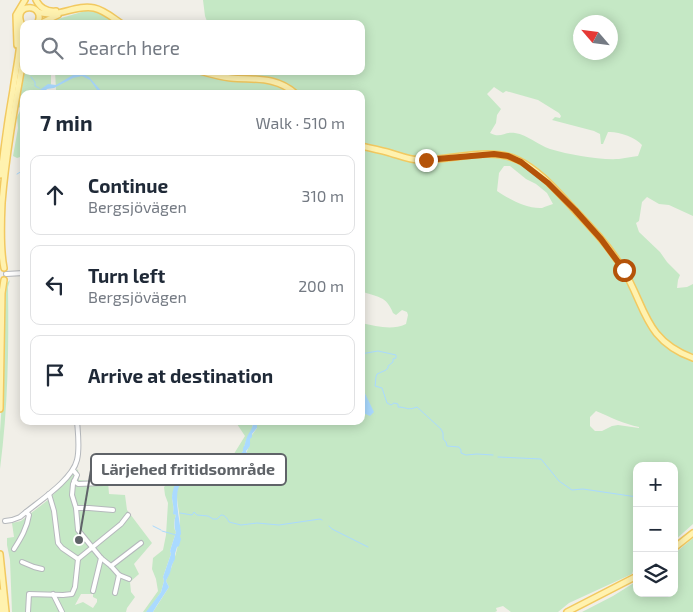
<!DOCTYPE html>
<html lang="en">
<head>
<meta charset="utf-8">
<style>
  :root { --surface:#fff; --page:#f6f6f7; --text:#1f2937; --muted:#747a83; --line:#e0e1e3 }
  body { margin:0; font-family:"Exo 2",sans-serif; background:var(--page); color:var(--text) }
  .controls { position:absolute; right:15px; bottom:15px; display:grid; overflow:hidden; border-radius:10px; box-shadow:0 2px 12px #0003 }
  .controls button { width:45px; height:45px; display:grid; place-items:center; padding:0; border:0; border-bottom:1px solid var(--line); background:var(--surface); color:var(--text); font:25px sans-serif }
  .compass { position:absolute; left:573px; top:15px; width:45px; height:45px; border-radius:50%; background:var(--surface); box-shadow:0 2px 12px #0003; rotate:298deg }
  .stop { position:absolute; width:15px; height:15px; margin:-11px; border:4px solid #b45309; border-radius:50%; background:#fff }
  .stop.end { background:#b45309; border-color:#fff; box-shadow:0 1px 5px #0008 }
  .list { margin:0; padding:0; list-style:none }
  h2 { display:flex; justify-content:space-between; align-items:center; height:65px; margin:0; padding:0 20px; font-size:21px }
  h2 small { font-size:16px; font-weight:400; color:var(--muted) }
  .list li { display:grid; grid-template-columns:32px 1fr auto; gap:15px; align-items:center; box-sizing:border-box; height:80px; margin:0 10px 10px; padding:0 10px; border:1px solid var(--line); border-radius:10px }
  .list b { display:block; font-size:19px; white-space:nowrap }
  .list p { margin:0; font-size:16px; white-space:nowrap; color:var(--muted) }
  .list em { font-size:16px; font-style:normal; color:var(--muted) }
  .icon { flex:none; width:28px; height:28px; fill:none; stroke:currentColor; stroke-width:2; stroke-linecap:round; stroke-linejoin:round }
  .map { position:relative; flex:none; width:693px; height:612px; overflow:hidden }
  .search { position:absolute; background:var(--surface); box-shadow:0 2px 12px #0003; left:20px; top:20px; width:345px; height:55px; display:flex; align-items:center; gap:12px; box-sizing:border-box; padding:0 18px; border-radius:10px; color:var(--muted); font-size:19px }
  .panel { position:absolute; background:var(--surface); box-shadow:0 2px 12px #0003; left:20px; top:90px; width:345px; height:335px; border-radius:10px }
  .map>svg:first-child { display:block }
  .green { fill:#c5e8c5; fill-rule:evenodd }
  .water { fill:#aadaff }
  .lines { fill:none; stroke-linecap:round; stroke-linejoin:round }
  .stream { stroke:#aadaff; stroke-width:1 }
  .minor-casing { stroke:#b5b8bc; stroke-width:6 }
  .major-casing { stroke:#f2c960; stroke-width:8 }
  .minor { stroke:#fff; stroke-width:4 }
  .major { stroke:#fff2af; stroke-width:5 }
  .route { stroke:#b45309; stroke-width:6 }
  .leader { fill:none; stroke:#5f6368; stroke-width:2 }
  .callout-dot { fill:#5f6368; stroke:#fff; stroke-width:2 }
  .callout { fill:#fff; stroke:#5f6368; stroke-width:2 }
  .callout-label { font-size:16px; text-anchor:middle; font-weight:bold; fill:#5f6368 }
</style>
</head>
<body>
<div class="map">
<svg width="693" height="612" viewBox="0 0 693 612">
  <rect width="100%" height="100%" fill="#f1efe8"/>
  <g class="green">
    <path d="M203 0H693V216L669 205 659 204 647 197 642 202 639 221 636 223 639 232 660 252 667 262 680 275 678 280 677 288 687 287 693 284V524L674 541V466H637V569L633 571 632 574 569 603 558 612H511L503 606 496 608 497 611 495 612H153L169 587 166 581C168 576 170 571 172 566V565C175 560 181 534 180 528 180 524 180 518 179 513 178 503 172 482 187 478 192 477 198 480 202 481L204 479V482L220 486 232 480C234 476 236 473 239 470 243 464 248 449 250 442L249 439 257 428V421H361V412L370 415 373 412 361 385V323C377 326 391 331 406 324L408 315 407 312 402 310 396 315 393 313C386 295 378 298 361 291V94H59L56 90 55 71H191L196 73V71H361V24H208L205 16ZM580 22H610V52H580ZM494 87 503 93 506 91 538 100 559 113 561 116 560 118 555 117 552 120 594 131 600 134 601 144H603L608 132C617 131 636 137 642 145L638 156C631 157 625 158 619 159 597 160 571 155 550 149 538 145 528 135 515 133 505 131 501 139 490 133L496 123 497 115 501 109 487 94ZM504 166H510L526 179 536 184 547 193 553 204C549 205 545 207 542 208 527 209 509 199 497 191L499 173ZM596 411C610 417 624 424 639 427V428L618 425 612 426 602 431H595L590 426V417Z"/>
    <path d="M85 11 100 12 117 24H52L58 19Z"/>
    <path d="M24 69V71H51V85H48L41 90 38 94H24V108L17 107Z"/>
    <path d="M20 111H24V153L23 156 17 158 13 156 18 128 17 117Z"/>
    <path d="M10 280 8 287C9 348 8 408 0 469V432L3 384 4 291 6 284Z"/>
    <path d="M235 421H253L252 431 246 441 243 451 241 454 240 457 236 462 233 471 224 480 220 482H216L211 477 186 474 172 496 174 514 176 515C174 520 173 528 176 532L170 551 171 554 163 577 164 581 161 592 148 611 146 612H143L158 591 156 579 152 569 153 558 163 550 166 535 168 503 165 495 164 487 187 464 209 457H232L245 436Z"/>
    <path d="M78 469 79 480 108 482 109 494 125 495 127 510 152 543 134 564 139 574 130 582 131 592 135 597 127 608 126 612H12L10 560 7 545V538L14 537 12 523 21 521 48 500ZM81 594H93V597L97 599V602L93 608 83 602 75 605Z"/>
    <path d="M693 538V612H582L613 596 637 581V593H674V554Z"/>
  </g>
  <g class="water">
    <path d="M81 73 89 77 104 94H100L90 80 82 76 73 78 54 88 47 89 43 94H38L41 90 39 88 41 89 48 84 56 85 73 75Z"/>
    <path d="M361 385 374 412 370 416 361 412Z"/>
    <path d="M253 421H257V428L252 434V437L250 439C250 446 251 445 246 451L247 453 244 457C243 465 238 469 234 475 233 478 232 480 230 483L220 486 206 483 204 482V480L202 481C198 480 192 477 187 479 169 484 181 522 181 534L180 536 181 539 179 546 177 547 175 554V559L172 565 170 573 166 581 169 587C164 595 158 603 153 612H146L161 592 164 581 163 577 171 554 170 551 176 532C174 529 174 519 176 515L173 514C174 509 173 504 172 498 172 490 176 478 184 475 188 473 192 474 196 475 201 475 208 475 212 477 215 479 216 483 221 481 234 476 235 460 243 451V448C245 445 245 443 246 440 248 432 253 431 253 421Z"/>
  </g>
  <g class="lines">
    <g class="stream">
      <path d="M31 77 35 82V86L39 88"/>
      <path d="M17 174 24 170"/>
      <path d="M361 354 378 351 396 355V358L393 359V362L388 366V368L386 370 377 374C375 378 376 382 375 386L382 388 387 403 391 405 394 403 398 404V407C407 407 407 411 417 407L441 429 443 433V439L446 442 447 446 459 447 461 450V453L466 455 477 454 493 455"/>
      <path d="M498 457 541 459 559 481 572 490 583 489 637 497"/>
      <path d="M180 513 192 515 194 512 197 515 208 516 213 519H217L221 515C225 515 227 518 229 522L241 525 257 523 279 525 320 519 322 520"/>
      <path d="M153 526 161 530"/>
      <path d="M329 526 332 529 368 547"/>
      <path d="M162 531 176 535"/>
    </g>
    <defs>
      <g id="minor">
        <path d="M6 274 24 273"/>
        <path d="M73 470 77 475 73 484 72 495 76 508 78 530 101 558 111 566 119 575 129 579"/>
        <path d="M74 481 78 484 104 483"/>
        <path d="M49 494 54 511 58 543 62 548 78 559"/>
        <path d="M76 508H89L113 510"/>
        <path d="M5 521 12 520 20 517C36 503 72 481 77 460 80 448 78 434 77 421"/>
        <path d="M14 549C21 538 27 528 29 515L26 512"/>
        <path d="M78 559 121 524 128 515"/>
        <path d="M22 562 34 567 42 569"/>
        <path d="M111 566 141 543"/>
        <path d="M93 591 101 558"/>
        <path d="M115 593 119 575"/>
        <path d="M53 594 62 612"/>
        <path d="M28 612 29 594 63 595 72 594 75 587 78 559"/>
      </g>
      <g id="major">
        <path d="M36 0C40 8 46 12 56 11"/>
        <path d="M38 12C57 19 75 4 94 8 104 10 113 18 122 24"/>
        <path d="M21 23C13 1 48 4 37 24"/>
        <path d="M39 24 58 15"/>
        <path d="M17 45 16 15 25 0"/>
        <path d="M200 71C210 74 221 77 231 78 255 80 276 76 296 94"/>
        <path d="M361 146C370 148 379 150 387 152 398 155 409 160 420 160 451 161 489 146 518 160 539 170 556 190 572 207 590 226 609 246 623 269 646 307 644 340 693 358"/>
        <path d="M1 175C4 147 8 118 13 90 16 67 22 45 20 21"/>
        <path d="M4 268C0 248 1 224 2 203 6 154 15 105 24 55"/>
        <path d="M0 409 2 293 4 280"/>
        <path d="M674 548 693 533"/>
        <path d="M0 554 6 612"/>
        <path d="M0 592 2 612"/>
        <path d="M567 612 637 576"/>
      </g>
    </defs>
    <use href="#minor" class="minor-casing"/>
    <use href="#major" class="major-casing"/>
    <use href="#minor" class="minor"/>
    <use href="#major" class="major"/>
  </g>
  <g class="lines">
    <path class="route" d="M426 160 494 154 508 156 521 162 548 183 575 210 601 239 624 270"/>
  </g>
  <path class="leader" d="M79 540L91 470"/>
  <circle class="callout-dot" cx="79" cy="540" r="5"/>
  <rect class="callout" x="91" y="454" width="195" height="31" rx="5"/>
  <g class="callout-label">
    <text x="188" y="475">Lärjehed fritidsområde</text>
  </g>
</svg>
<div class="controls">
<button>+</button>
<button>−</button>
<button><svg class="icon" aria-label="layers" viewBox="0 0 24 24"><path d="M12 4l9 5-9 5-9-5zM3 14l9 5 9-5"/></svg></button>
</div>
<svg class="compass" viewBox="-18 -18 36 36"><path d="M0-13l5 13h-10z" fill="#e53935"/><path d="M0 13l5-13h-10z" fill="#747a83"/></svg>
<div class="stop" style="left:624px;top:270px"></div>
<div class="stop end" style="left:426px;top:160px"></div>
<div class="search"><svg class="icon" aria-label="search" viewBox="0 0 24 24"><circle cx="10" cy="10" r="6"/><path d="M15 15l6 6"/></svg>Search here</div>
<section class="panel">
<h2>7 min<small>Walk · 510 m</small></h2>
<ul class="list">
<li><svg class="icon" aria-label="ahead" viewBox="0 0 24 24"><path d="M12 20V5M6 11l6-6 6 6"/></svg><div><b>Continue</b><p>Bergsjövägen</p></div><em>310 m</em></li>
<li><svg class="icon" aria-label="left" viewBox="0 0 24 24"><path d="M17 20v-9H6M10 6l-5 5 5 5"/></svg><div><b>Turn left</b><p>Bergsjövägen</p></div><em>200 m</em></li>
<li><svg class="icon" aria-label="arrive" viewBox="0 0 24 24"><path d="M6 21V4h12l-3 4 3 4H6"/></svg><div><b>Arrive at destination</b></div></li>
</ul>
</section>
</div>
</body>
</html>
